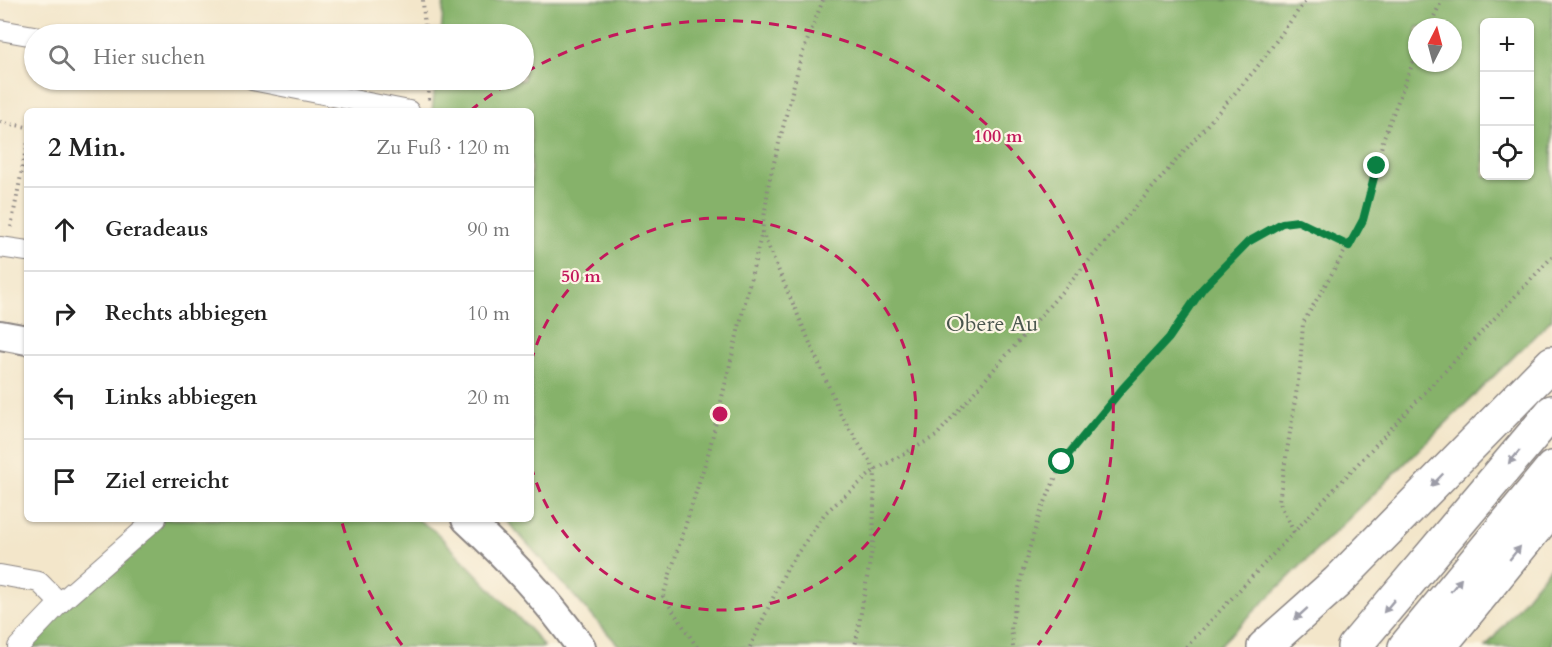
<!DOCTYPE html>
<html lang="de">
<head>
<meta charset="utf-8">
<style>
  :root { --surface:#fff; --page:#f2f2f2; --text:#222; --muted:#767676; --line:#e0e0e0 }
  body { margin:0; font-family:Cardo,serif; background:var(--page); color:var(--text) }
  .controls { position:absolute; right:18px; top:18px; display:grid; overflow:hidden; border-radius:9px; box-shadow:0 2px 4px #0004 }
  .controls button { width:54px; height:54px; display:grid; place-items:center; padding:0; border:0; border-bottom:2px solid var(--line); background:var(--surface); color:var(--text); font:30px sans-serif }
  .compass { position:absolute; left:1408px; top:18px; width:54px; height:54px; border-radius:50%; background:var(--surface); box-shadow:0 2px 4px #0004; rotate:6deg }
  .stop { position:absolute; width:18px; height:18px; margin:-14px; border:4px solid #0b8043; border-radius:50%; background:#fff }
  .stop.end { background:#0b8043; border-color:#fff; box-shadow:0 2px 6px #0008 }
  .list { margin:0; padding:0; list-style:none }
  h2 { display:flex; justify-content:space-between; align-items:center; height:78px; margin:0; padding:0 24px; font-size:26px }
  h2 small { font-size:20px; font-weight:400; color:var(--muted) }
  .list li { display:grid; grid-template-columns:39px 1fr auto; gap:18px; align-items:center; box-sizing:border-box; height:84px; padding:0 24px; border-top:2px solid var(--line) }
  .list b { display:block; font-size:22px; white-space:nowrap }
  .list em { font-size:20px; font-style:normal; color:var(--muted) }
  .icon { flex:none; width:33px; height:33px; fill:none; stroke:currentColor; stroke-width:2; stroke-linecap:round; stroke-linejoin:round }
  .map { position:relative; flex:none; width:1552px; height:647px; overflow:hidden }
  .search { position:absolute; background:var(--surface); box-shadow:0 2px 4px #0004; left:24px; top:24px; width:510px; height:66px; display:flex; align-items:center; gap:15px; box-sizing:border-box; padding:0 21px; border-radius:33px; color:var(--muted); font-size:22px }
  .panel { position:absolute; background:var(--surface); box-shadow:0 2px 4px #0004; left:24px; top:108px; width:510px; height:414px; border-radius:9px }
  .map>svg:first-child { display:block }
  .forest { fill:#86b26a; stroke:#546a52; stroke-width:1.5; fill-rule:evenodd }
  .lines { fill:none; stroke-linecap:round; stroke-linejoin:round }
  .minor-casing { stroke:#8a8482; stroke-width:22 }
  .secondary-casing { stroke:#8a8482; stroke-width:32 }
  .motorway-casing { stroke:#8a8482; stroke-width:36 }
  .path { stroke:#8a8482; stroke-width:4; stroke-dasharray:1.5 4.5; stroke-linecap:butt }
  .minor { stroke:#fff; stroke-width:20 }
  .secondary { stroke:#fff; stroke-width:28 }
  .motorway { stroke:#fff; stroke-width:33 }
  .oneway { fill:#9c9ca7 }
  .route { stroke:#0b8043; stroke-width:8 }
  .ring { fill:none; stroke:#c2185b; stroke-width:3; stroke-dasharray:10 8 }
  .labels { text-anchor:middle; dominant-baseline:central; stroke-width:4.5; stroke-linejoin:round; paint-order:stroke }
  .park-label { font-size:22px; fill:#4a564e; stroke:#fcf5e5 }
  .centre { fill:#c2185b; stroke:#fcf5e5; stroke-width:3 }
  .ring-label { font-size:18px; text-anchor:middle; font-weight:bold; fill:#c2185b; stroke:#fcf5e5; stroke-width:4.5; stroke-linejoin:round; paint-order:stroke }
</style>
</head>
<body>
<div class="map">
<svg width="1552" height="647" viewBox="0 0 1552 647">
  <rect width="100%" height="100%" fill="#fcf5e5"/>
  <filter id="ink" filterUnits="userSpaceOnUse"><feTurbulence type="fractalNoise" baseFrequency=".0167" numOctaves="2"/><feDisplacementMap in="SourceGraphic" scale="12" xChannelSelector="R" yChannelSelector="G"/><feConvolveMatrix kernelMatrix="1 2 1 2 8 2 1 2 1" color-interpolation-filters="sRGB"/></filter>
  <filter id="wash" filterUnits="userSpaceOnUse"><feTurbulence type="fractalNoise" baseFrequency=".008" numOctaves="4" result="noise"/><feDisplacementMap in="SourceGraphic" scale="24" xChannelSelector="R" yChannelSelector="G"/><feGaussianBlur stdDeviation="1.35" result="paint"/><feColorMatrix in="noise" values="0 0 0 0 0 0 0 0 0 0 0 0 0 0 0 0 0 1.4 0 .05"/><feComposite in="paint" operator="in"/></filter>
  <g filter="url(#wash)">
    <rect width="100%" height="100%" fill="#f3e6ca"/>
    <g class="forest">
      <path d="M444 0H1552V319L1218 647H620L505 519H531V111H432L436 80H524V34H441ZM1484 22H1530V176H1484ZM1417 27H1453V63H1417Z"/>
      <path d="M156 519H417L436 532 534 634 544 647H18Z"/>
      <path d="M1552 565V647H1486Z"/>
    </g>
  </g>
  <g filter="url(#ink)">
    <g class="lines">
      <defs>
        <g id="minor">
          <path d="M0 30 34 36"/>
          <path d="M252 80 409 111"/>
          <path d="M0 247 27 251"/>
          <path d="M0 575 39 582 60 603"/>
          <path d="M18 647 60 603 156 519"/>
        </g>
        <g id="secondary">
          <path d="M0 335 27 340"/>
          <path d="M466 519C510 560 546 598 581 647"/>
        </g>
        <g id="motorway">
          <path d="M1264 647 1337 582 1552 363"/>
          <path d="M1354 647 1552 412"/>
          <path d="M1405 647 1552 468"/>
          <path d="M1439 647 1552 508"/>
        </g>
      </defs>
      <use href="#minor" class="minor-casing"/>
      <use href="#secondary" class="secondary-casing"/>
      <use href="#motorway" class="motorway-casing"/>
      <g class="path">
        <path d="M423 0 425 34"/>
        <path d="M823 0 801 57 769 182 762 232 841 415 875 470 873 544 855 647"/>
        <path d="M1429 27 1442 0"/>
        <path d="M428 80 429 100"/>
        <path d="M0 122 27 127"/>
        <path d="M11 227 27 144"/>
        <path d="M1294 532 1279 501 1300 369 1303 323 1363 220 1384 137 1417 52"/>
        <path d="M697 647 663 596 709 451 762 232"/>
        <path d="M750 647 786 570 825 513 875 470 936 436 1255 70 1306 0"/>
        <path d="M1013 647 1011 627 1022 574 1038 519 1062 462 1123 388 1169 338 1203 288 1248 242 1282 223 1298 221 1349 246"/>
        <path d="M1186 647 1552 257"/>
      </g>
      <use href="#minor" class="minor"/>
      <use href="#secondary" class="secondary"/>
      <use href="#motorway" class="motorway"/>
    </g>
    <defs><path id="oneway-solid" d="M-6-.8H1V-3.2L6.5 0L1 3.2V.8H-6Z" transform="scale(1.5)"/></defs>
    <g class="oneway">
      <use href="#oneway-solid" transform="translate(1514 457) rotate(130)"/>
      <use href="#oneway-solid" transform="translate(1437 480) rotate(134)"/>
      <use href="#oneway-solid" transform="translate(1515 553) rotate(-51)"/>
      <use href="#oneway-solid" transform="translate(1456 585) rotate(-51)"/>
      <use href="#oneway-solid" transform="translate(1389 606) rotate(130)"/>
      <use href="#oneway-solid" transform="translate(1301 614) rotate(138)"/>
    </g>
  </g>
  <g class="lines" filter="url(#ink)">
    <path class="route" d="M1062 462 1123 388 1169 338 1203 288 1248 242 1282 223 1298 221 1349 246 1363 220 1377 166"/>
  </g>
  <g class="ring">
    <path d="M531 362A196 196 0 1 1 531 466"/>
    <path d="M402 645A393 393 0 0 1 341 519M470 111A393 393 0 0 1 512 81M526 72A393 393 0 0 1 1038 645"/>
  </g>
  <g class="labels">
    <g class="park-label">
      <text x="992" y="324">Obere Au</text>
    </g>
  </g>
  <circle cx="720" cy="414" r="9" class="centre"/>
  <g class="ring-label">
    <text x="998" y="142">100 m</text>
    <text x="581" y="282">50 m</text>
  </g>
</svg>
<div class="controls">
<button>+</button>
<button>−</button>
<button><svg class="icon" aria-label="locate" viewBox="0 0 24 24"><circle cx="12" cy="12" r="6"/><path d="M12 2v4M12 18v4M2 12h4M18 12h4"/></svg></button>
</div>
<svg class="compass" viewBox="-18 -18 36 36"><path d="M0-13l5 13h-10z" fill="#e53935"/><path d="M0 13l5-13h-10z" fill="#767676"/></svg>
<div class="stop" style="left:1062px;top:462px"></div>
<div class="stop end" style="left:1377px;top:166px"></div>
<div class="search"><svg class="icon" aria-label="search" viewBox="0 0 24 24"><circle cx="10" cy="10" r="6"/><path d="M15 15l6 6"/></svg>Hier suchen</div>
<section class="panel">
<h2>2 Min.<small>Zu Fuß · 120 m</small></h2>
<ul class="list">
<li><svg class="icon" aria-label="ahead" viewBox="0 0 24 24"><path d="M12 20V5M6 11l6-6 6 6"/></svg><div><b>Geradeaus</b></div><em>90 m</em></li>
<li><svg class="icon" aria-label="right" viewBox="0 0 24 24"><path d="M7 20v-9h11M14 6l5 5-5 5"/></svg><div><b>Rechts abbiegen</b></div><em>10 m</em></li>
<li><svg class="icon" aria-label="left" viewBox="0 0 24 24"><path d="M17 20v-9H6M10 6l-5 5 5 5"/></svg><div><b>Links abbiegen</b></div><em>20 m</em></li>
<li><svg class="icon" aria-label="arrive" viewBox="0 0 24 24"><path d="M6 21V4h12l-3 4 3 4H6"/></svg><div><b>Ziel erreicht</b></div></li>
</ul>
</section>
</div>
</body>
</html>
